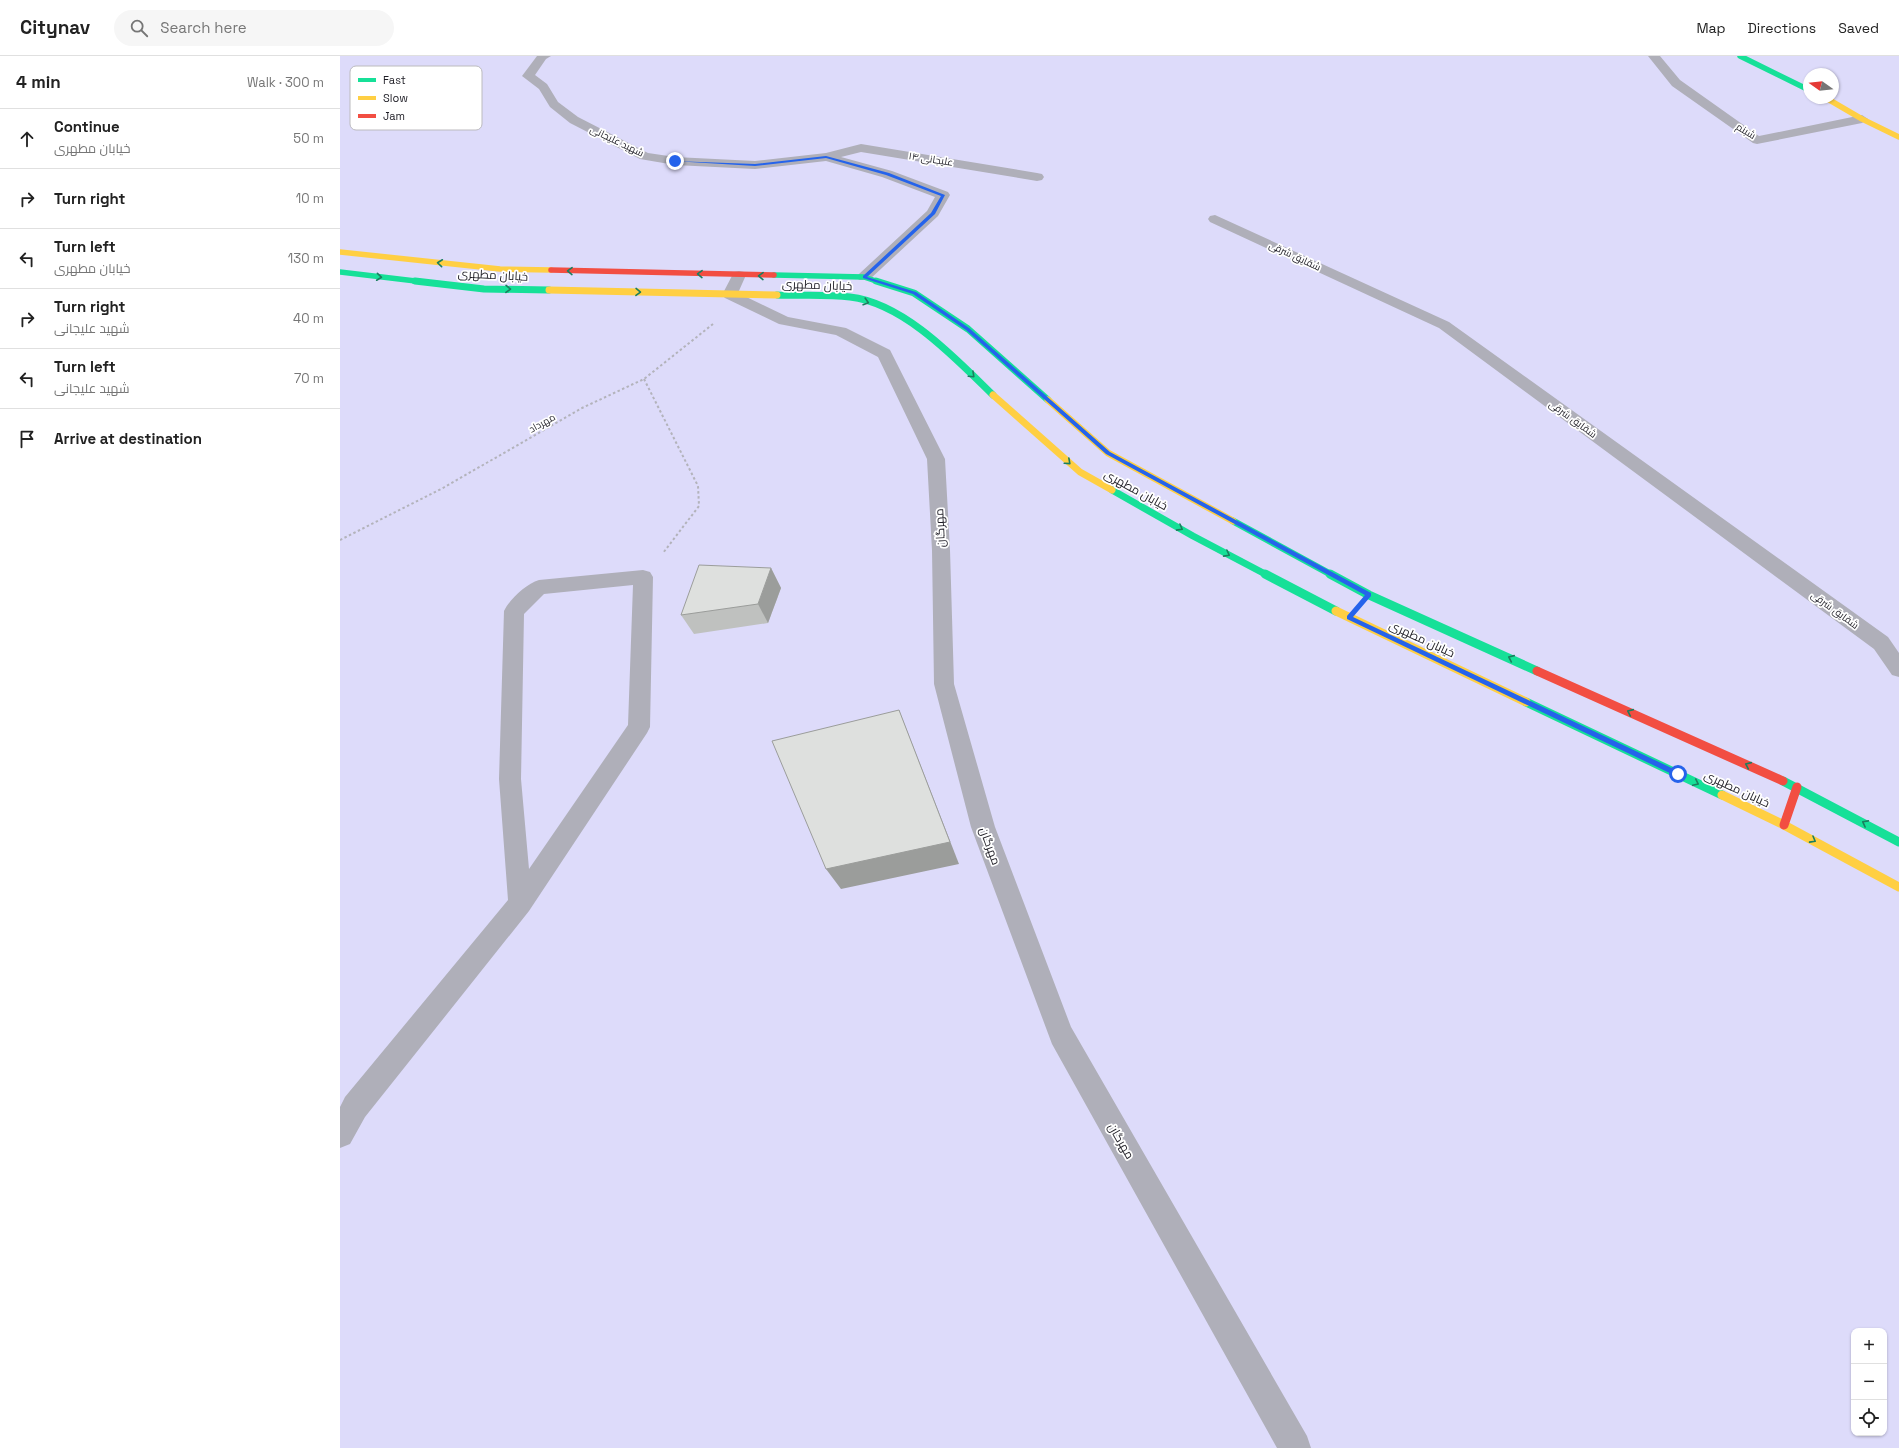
<!DOCTYPE html>
<html lang="en">
<head>
<meta charset="utf-8">
<style>
  :root { --surface:#fff; --page:#f6f6f6; --text:#222; --muted:#767676; --line:#e0e0e0 }
  body { margin:0; font-family:"Space Grotesk",Cairo,sans-serif; background:var(--page); color:var(--text) }
  .controls { position:absolute; right:12px; bottom:12px; display:grid; overflow:hidden; border-radius:8px; box-shadow:0 1px 3px #0004 }
  .controls button { width:36px; height:36px; display:grid; place-items:center; padding:0; border:0; border-bottom:1px solid var(--line); background:var(--surface); color:var(--text); font:20px sans-serif }
  .compass { position:absolute; left:1463px; top:12px; width:36px; height:36px; border-radius:50%; background:var(--surface); box-shadow:0 1px 3px #0004; rotate:285deg }
  .stop { position:absolute; width:12px; height:12px; margin:-9px; border:3px solid #2563eb; border-radius:50%; background:#fff }
  .stop.end { background:#2563eb; border-color:#fff; box-shadow:0 1px 4px #0008 }
  .list { margin:0; padding:0; list-style:none }
  h2 { display:flex; justify-content:space-between; align-items:center; height:52px; margin:0; padding:0 16px; font-size:17px }
  h2 small { font-size:13px; font-weight:400; color:var(--muted) }
  .list li { display:grid; grid-template-columns:26px 1fr auto; gap:12px; align-items:center; box-sizing:border-box; height:60px; padding:0 16px; border-top:1px solid var(--line) }
  .list b { display:block; font-size:15px; white-space:nowrap }
  .list p { margin:0; font-size:13px; white-space:nowrap; color:var(--muted) }
  .list em { font-size:13px; font-style:normal; color:var(--muted) }
  .icon { flex:none; width:22px; height:22px; fill:none; stroke:currentColor; stroke-width:2; stroke-linecap:round; stroke-linejoin:round }
  .map { position:relative; flex:none; width:1559px; height:1392px; overflow:hidden }
  header { display:flex; align-items:center; gap:24px; box-sizing:border-box; height:56px; padding:0 20px; background:var(--surface); border-bottom:1px solid var(--line) }
  header strong { font-size:19px }
  nav { display:flex; gap:22px; margin-inline-start:auto; font-size:14px }
  .search { width:280px; height:36px; background:var(--page); display:flex; align-items:center; gap:10px; box-sizing:border-box; padding:0 14px; border-radius:22px; color:var(--muted); font-size:15px }
  main { display:flex }
  aside { flex:1; background:var(--surface) }
  .map>svg:first-child { display:block }
  .green { fill:#dddbfa; fill-rule:evenodd }
  .lines { fill:none; stroke-linecap:round; stroke-linejoin:round }
  .path { stroke:#b3b3bb; stroke-width:2; stroke-dasharray:2.5 2.5; stroke-linecap:butt }
  .street { fill:#afafb9; fill-rule:evenodd }
  .fast-far2 { stroke:#16e098; stroke-width:5.5 }
  .fast-far1 { stroke:#16e098; stroke-width:7 }
  .fast { stroke:#16e098; stroke-width:9 }
  .slow-far2 { stroke:#ffcf43; stroke-width:5.5 }
  .slow-far1 { stroke:#ffcf43; stroke-width:7 }
  .slow { stroke:#ffcf43; stroke-width:9 }
  .jam-far1 { stroke:#f24e42; stroke-width:5.5 }
  .jam { stroke:#f24e42; stroke-width:9 }
  .wall { fill:#bfc1bf }
  .shaded-wall { fill:#9b9d9b }
  .building { fill:#dee0de; stroke:#9b9d9b }
  .oneway { stroke:#1a7e5e }
  .route { fill:#2563eb }
  .labels { text-anchor:middle; dominant-baseline:central; stroke-width:3.5; stroke-linejoin:round; paint-order:stroke }
  .far-street-label { font-size:10px; fill:#1e1d25; stroke:#fff }
  .street-label { font-size:12px; fill:#1e1d25; stroke:#fff }
  .key { fill:#fff; stroke:#bcbbbe; stroke-width:1 }
  .key-label { font-size:11px; fill:#1e1d25 }
</style>
</head>
<body>
<header>
<strong>Citynav</strong>
<div class="search"><svg class="icon" aria-label="search" viewBox="0 0 24 24"><circle cx="10" cy="10" r="6"/><path d="M15 15l6 6"/></svg>Search here</div>
<nav><a>Map</a><a>Directions</a><a>Saved</a></nav>
</header>
<main>
<aside>
<h2>4 min<small>Walk · 300 m</small></h2>
<ul class="list">
<li><svg class="icon" aria-label="ahead" viewBox="0 0 24 24"><path d="M12 20V5M6 11l6-6 6 6"/></svg><div><b>Continue</b><p>خیابان مطهری</p></div><em>50 m</em></li>
<li><svg class="icon" aria-label="right" viewBox="0 0 24 24"><path d="M7 20v-9h11M14 6l5 5-5 5"/></svg><div><b>Turn right</b></div><em>10 m</em></li>
<li><svg class="icon" aria-label="left" viewBox="0 0 24 24"><path d="M17 20v-9H6M10 6l-5 5 5 5"/></svg><div><b>Turn left</b><p>خیابان مطهری</p></div><em>130 m</em></li>
<li><svg class="icon" aria-label="right" viewBox="0 0 24 24"><path d="M7 20v-9h11M14 6l5 5-5 5"/></svg><div><b>Turn right</b><p>شهید علیجانی</p></div><em>40 m</em></li>
<li><svg class="icon" aria-label="left" viewBox="0 0 24 24"><path d="M17 20v-9H6M10 6l-5 5 5 5"/></svg><div><b>Turn left</b><p>شهید علیجانی</p></div><em>70 m</em></li>
<li><svg class="icon" aria-label="arrive" viewBox="0 0 24 24"><path d="M6 21V4h12l-3 4 3 4H6"/></svg><div><b>Arrive at destination</b></div></li>
</ul>
</aside>
<div class="map">
<svg width="1559" height="1392" viewBox="0 0 1559 1392">
  <rect width="100%" height="100%" fill="#f4f4fa"/>
  <path class="green" d="M0 0H1559V1392H0ZM1469 18H1493V42H1469ZM1514 1275H1544V1377H1514Z"/>
  <g class="lines">
    <g class="path">
      <path d="M304 323 358 430 359 450 323 497"/>
      <path d="M0 484 103 432 242 352 304 323 373 268"/>
    </g>
    <g class="street">
      <path d="M197 0H211L206 3 195 19 207 28 218 46 238 61 308 97 335 101 415 105 486 97 521 88 697 117 702 118 704 121 702 124 697 125 521 96 501 101 552 115 608 136 610 139 598 160 529 224H519L517 221 519 218 587 155 595 141 542 121 486 105 415 113 335 109 300 103 230 67 210 51 199 33 182 20Z"/>
      <path d="M1308 0H1320L1340 24 1419 80 1522 59 1528 63 1522 67 1417 88 1413 87 1332 30Z"/>
      <path d="M875 159 1109 266 1548 581 1559 597V621L1552 619 1534 593 1099 272 870 166 868 163 870 160Z"/>
      <path d="M399 215 404 216 406 219 398 237 448 261 506 272 550 294 605 403 610 494 614 628 655 771 731 971 967 1380 971 1392H937L712 988 631 771 594 628 592 494 587 403 538 301 496 279 439 268 385 242 382 239 394 216Z"/>
      <path d="M303 514 310 516 313 521 310 671 307 677 189 855 25 1061 10 1088 0 1092V1051L5 1041 168 844 159 723 164 555C170 543 186 528 199 524ZM293 529 288 669 189 813 181 723 184 558 204 538Z"/>
    </g>
    <g class="fast-far2">
      <path d="M1400 0 1469 34"/>
      <path d="M0 216 84 226"/>
      <path d="M434 219 524 221 539 226"/>
    </g>
    <g class="fast-far1">
      <path d="M75 225 144 233 209 234"/>
      <path d="M536 225 574 237 628 273 708 344"/>
      <path d="M437 239C461 240 486 238 510 241 564 247 616 303 653 339"/>
      <path d="M772 434 853 480 927 519"/>
      <path d="M893 465 992 519"/>
    </g>
    <g class="fast">
      <path d="M925 518 996 555"/>
      <path d="M990 518 1029 539 1197 615"/>
      <path d="M1186 646 1382 739"/>
      <path d="M1443 725 1559 786"/>
    </g>
    <g class="slow-far2">
      <path d="M1486 42 1522 63 1559 81"/>
      <path d="M0 196 160 213 211 214"/>
    </g>
    <g class="slow-far1">
      <path d="M209 234 437 239"/>
      <path d="M653 339 740 416 772 434"/>
      <path d="M708 344 768 397 893 465"/>
    </g>
    <g class="slow">
      <path d="M996 555 1186 646"/>
      <path d="M1382 739 1444 769 1559 831"/>
    </g>
    <path class="jam-far1" d="M211 214 434 219"/>
    <g class="jam">
      <path d="M1197 615 1443 725"/>
      <path d="M1444 769 1457 731"/>
    </g>
  </g>
  <path class="wall" d="M431 512 441 532 428 567 354 578 341 559Z"/>
  <g class="shaded-wall">
    <path d="M431 512 441 532 428 567 418 548Z"/>
    <path d="M559 654 619 808 501 833 486 813Z"/>
  </g>
  <g class="building">
    <path d="M359 509 431 512 418 548 341 559Z"/>
    <path d="M559 654 610 786 486 813 432 685Z"/>
  </g>
  <defs><path id="oneway-chevron" d="M-2-3.5L2.5 0L-2 3.5" fill="none" stroke-width="1.6" stroke-linecap="round" stroke-linejoin="round"/></defs>
  <g class="oneway">
    <use href="#oneway-chevron" transform="translate(100 207) rotate(-174)"/>
    <use href="#oneway-chevron" transform="translate(230 215) rotate(-179)"/>
    <use href="#oneway-chevron" transform="translate(360 218) rotate(-179)"/>
    <use href="#oneway-chevron" transform="translate(421 220) rotate(-179)"/>
    <use href="#oneway-chevron" transform="translate(39 221) rotate(6)"/>
    <use href="#oneway-chevron" transform="translate(168 233) rotate(1)"/>
    <use href="#oneway-chevron" transform="translate(298 236) rotate(1)"/>
    <use href="#oneway-chevron" transform="translate(526 246) rotate(17)"/>
    <use href="#oneway-chevron" transform="translate(632 319) rotate(43)"/>
    <use href="#oneway-chevron" transform="translate(728 406) rotate(42)"/>
    <use href="#oneway-chevron" transform="translate(840 472) rotate(29)"/>
    <use href="#oneway-chevron" transform="translate(887 498) rotate(28)"/>
    <use href="#oneway-chevron" transform="translate(1171 602) rotate(-156)"/>
    <use href="#oneway-chevron" transform="translate(1290 656) rotate(-156)"/>
    <use href="#oneway-chevron" transform="translate(1408 709) rotate(-156)"/>
    <use href="#oneway-chevron" transform="translate(1356 727) rotate(25)"/>
    <use href="#oneway-chevron" transform="translate(1525 767) rotate(-152)"/>
    <use href="#oneway-chevron" transform="translate(1473 784) rotate(29)"/>
  </g>
  <path class="route" d="M486 100 549 117 605 139 595 158 527 221 576 236 629 272 770 396 1031 537V540L1013 561 1340 716V720H1336L1007 563V560L1025 539 766 398 626 274 573 238 523 222V220L591 157 601 140 546 119 486 102 415 110 333 105 415 108Z"/>
  <g class="labels">
    <g class="far-street-label">
      <text transform="translate(1406 75) rotate(32)">شبنم</text>
      <text transform="translate(277 85) rotate(26)">شهید علیجانی</text>
      <text transform="translate(591 103) rotate(9)">علیجانی ۱۴</text>
      <text transform="translate(955 200) rotate(25)">شقایق شرقی</text>
      <text transform="translate(1233 363) rotate(36)">شقایق شرقی</text>
      <text transform="translate(202 367) rotate(-29)">مهرداد</text>
      <text transform="translate(1495 554) rotate(36)">شقایق شرقی</text>
    </g>
    <g class="street-label">
      <text transform="translate(153 219) rotate(3)">خیابان مطهری</text>
      <text transform="translate(477 229) rotate(2)">خیابان مطهری</text>
      <text transform="translate(796 434) rotate(29)">خیابان مطهری</text>
      <text transform="translate(600 472) rotate(-93)">مهرگان</text>
      <text transform="translate(1082 583) rotate(25)">خیابان مطهری</text>
      <text transform="translate(1397 733) rotate(25)">خیابان مطهری</text>
      <text transform="translate(650 790) rotate(70)">مهرگان</text>
      <text transform="translate(781 1085) rotate(60)">مهرگان</text>
    </g>
  </g>
  <rect x="10" y="10" width="132" height="64" rx="6" class="key"/>
  <rect x="18" y="22" width="18" height="4" fill="#16e098"/>
  <rect x="18" y="40" width="18" height="4" fill="#ffcf43"/>
  <rect x="18" y="58" width="18" height="4" fill="#f24e42"/>
  <g class="key-label">
    <text x="43" y="28">Fast</text>
    <text x="43" y="46">Slow</text>
    <text x="43" y="64">Jam</text>
  </g>
</svg>
<div class="controls">
<button>+</button>
<button>−</button>
<button><svg class="icon" aria-label="locate" viewBox="0 0 24 24"><circle cx="12" cy="12" r="6"/><path d="M12 2v4M12 18v4M2 12h4M18 12h4"/></svg></button>
</div>
<svg class="compass" viewBox="-18 -18 36 36"><path d="M0-13l5 13h-10z" fill="#e53935"/><path d="M0 13l5-13h-10z" fill="#767676"/></svg>
<div class="stop" style="left:1338px;top:718px"></div>
<div class="stop end" style="left:335px;top:105px"></div>
</div>
</main>
</body>
</html>
